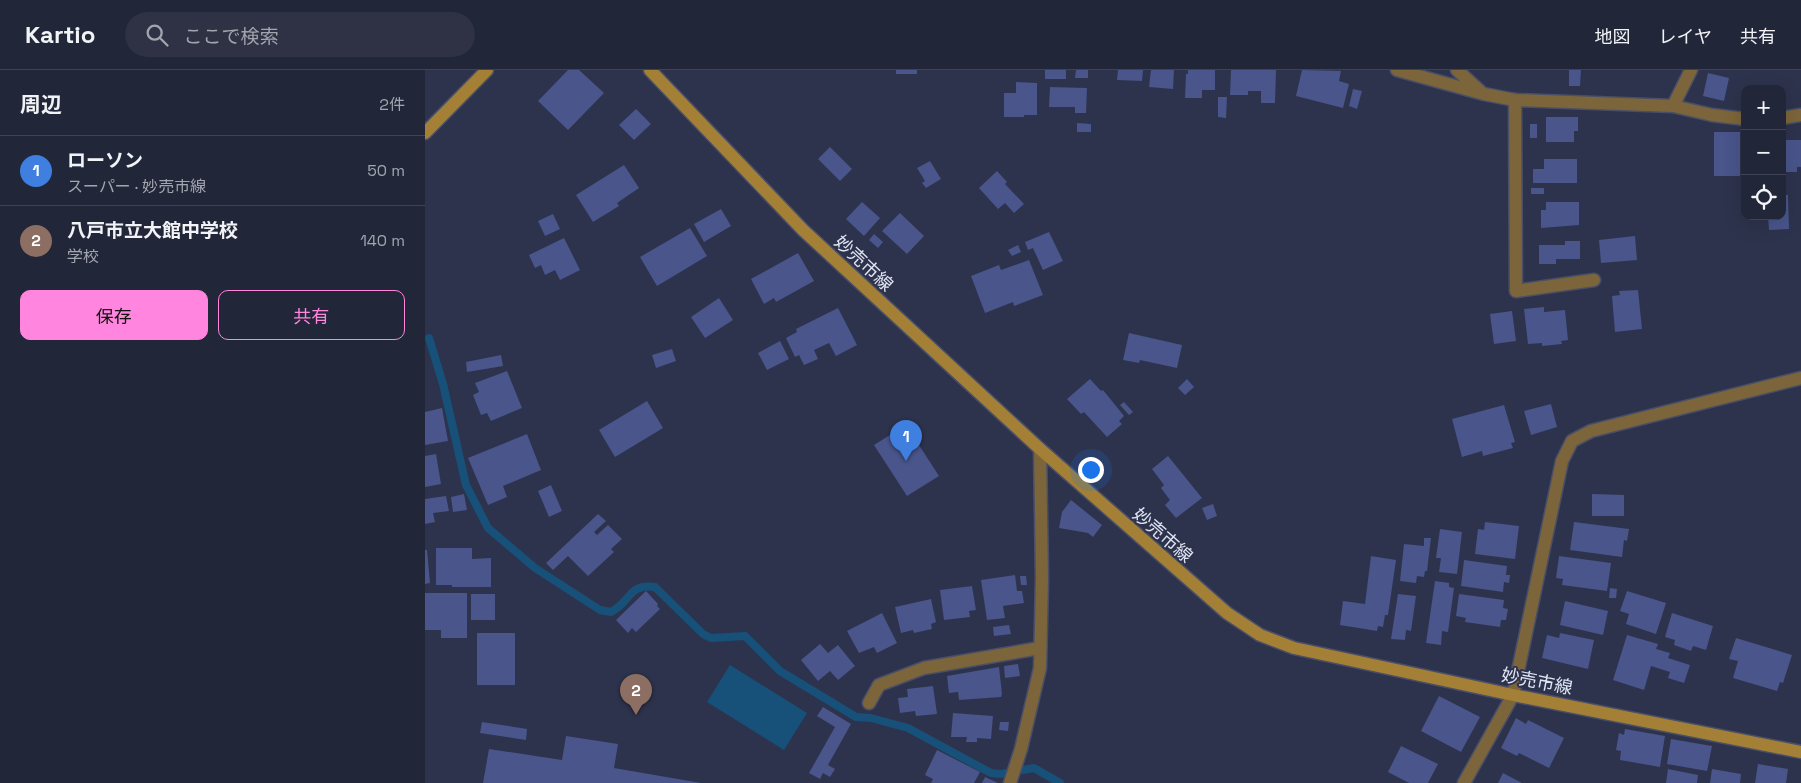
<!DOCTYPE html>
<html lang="ja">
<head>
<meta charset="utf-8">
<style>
  :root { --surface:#222639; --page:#2e3244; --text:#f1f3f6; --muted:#a2a5ae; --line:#3f4353; --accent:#ff85de }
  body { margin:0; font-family:"Space Grotesk","Noto Sans JP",sans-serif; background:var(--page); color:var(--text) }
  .controls { position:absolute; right:15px; top:15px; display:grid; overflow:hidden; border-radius:10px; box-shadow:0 5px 20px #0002 }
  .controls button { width:45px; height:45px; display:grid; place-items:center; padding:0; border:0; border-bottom:1px solid var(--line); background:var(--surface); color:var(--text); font:25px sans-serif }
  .you { position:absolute; left:665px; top:399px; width:18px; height:18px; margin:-12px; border:4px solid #fff; border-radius:50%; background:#1a73e8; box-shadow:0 0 0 8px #1a73e833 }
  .badge { display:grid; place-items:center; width:32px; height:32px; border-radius:50%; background:var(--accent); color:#fff; font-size:16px; font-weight:700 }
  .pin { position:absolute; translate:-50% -41px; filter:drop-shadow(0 1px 2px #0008) }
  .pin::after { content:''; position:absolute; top:26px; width:18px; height:15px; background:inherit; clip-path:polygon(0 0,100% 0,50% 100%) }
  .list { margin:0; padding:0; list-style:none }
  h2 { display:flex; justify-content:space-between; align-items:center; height:65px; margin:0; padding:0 20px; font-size:21px }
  h2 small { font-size:16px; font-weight:400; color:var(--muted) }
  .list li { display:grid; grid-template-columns:32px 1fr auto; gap:15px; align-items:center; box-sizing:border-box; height:70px; padding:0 20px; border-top:1px solid var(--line) }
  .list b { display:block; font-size:19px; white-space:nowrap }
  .list p { margin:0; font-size:16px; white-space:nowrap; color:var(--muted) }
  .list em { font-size:16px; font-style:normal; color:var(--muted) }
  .actions { display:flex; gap:10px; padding:15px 20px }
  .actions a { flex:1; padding:11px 0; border:1px solid var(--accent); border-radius:10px; text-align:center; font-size:18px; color:var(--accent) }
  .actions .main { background:var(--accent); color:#111 }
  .icon { flex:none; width:28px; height:28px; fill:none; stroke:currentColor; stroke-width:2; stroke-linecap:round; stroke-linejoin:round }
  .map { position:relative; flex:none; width:1376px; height:713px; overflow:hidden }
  header { display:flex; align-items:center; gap:30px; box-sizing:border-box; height:70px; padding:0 25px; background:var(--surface); border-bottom:1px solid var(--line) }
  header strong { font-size:24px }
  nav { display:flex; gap:28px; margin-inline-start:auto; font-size:18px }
  .search { width:350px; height:45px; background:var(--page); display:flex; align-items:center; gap:12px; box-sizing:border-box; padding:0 18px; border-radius:28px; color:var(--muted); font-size:19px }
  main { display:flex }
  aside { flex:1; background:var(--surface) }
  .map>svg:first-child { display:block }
  .water { fill:#17517a }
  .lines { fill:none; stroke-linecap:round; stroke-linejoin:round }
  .stream { stroke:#17517a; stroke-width:8 }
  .building { fill:#49558b }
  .street-casing { stroke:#4a4f67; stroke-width:15 }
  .secondary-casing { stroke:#4a4f67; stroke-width:15 }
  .street { stroke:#7c653a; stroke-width:12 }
  .secondary { stroke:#a48036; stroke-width:12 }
  .labels { text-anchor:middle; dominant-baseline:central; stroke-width:4; stroke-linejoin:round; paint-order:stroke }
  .street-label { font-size:18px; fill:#e0e5f5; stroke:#2d334c }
</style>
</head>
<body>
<header>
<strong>Kartio</strong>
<div class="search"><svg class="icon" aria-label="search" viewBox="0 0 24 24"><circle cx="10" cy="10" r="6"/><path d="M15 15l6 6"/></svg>ここで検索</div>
<nav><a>地図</a><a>レイヤ</a><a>共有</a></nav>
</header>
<main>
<aside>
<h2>周辺<small>2件</small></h2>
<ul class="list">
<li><span class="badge" style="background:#3f7fe0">1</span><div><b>ローソン</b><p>スーパー · 妙売市線</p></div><em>50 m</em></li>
<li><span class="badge" style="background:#8d6e63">2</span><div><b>八戸市立大館中学校</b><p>学校</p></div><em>140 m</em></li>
</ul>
<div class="actions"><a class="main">保存</a><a>共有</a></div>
</aside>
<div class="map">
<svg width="1376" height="713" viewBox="0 0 1376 713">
  <rect width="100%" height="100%" fill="#2d334c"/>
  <path class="water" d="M305 595 382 643 359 680 282 632Z"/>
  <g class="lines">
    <path class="stream" d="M4 268 18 314 41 415 63 458 110 498 175 540 186 542C206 532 203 513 230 517L278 564 286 568 320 566 355 601 431 647 446 648 483 658 566 703 576 704 609 698 635 713"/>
  </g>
  <g class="building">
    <path d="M143 0H154L179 23 143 60 113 31Z"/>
    <rect x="471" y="0" width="21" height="4"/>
    <rect x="620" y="0" width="21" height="9"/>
    <path d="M651 0H663V8H650Z"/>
    <path d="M693 0H718L717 11 692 10Z"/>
    <path d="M726 0H749L748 19 724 17Z"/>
    <path d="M763 0H790V20H777V28H760L761 4H763Z"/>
    <path d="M806 0H851L850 33H836V21H823V25H805Z"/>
    <path d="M877 0 916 1 914 11 924 14 918 38 871 26Z"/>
    <path d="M1144 0H1156L1155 16H1144Z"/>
    <path d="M1283 3 1304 8 1299 31 1278 26Z"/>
    <path d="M591 12 612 13V45H599V47H579V23H591Z"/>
    <path d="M625 17 662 18 661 43H650V37H624Z"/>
    <path d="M928 19 937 21 932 39 924 36Z"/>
    <path d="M793 27H802L801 48 793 47Z"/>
    <path d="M211 39 226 54 209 70 194 55Z"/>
    <path d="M1121 47H1153V61H1149V72H1121Z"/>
    <path d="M652 53 666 54V62H652Z"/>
    <rect x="1105" y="54" width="7" height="14"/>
    <rect x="1289" y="62" width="26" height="44"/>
    <path d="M1357 70H1376V97H1372V102H1357Z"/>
    <path d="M405 77 427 99 415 111 393 89Z"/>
    <path d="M1119 89H1152V113H1108V99H1119Z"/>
    <path d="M505 91 516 109 501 118 497 113 500 111 492 98Z"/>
    <path d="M199 95 214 118 192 133 194 136 168 152 151 125Z"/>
    <path d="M572 101 582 112 580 114 599 134 589 143 580 133 573 139 554 118Z"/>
    <rect x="1106" y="118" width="13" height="6"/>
    <path d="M1357 125H1363L1364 159 1344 160 1343 146H1357Z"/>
    <path d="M437 132 455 148 439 166 421 149Z"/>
    <path d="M1121 132H1154V155L1116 158V140H1121Z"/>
    <path d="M296 139 306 156 279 172 269 154Z"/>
    <path d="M475 143 499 166 482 184 457 161Z"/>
    <path d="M128 144 135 159 120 166 113 151Z"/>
    <path d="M265 158 282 186 232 216 215 187Z"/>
    <path d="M624 162 638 191 618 200 608 178 603 180 600 172Z"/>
    <path d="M449 164 458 172 453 178 444 170Z"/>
    <path d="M1210 166 1212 190 1176 193 1174 170Z"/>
    <path d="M139 168 155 200 135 210 130 200 120 205 116 195 110 198 104 185Z"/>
    <path d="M1140 171H1155V189H1131V194H1114V175H1140Z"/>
    <path d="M593 175 596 182 587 186 583 180Z"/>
    <path d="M373 183 389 211 351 232 349 228 339 234 326 209Z"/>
    <path d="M604 190 618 225 589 236 588 232 560 243 546 206 574 195 576 200Z"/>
    <path d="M1213 220 1217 259 1190 262 1187 226 1195 225 1194 221Z"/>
    <path d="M294 228 308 250 280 268 266 247Z"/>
    <path d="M1119 237V242L1140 240 1143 270 1136 271 1137 274 1117 276V273L1103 274 1099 239Z"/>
    <path d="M413 238 432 275 411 286 404 273 389 280 393 289 379 295 374 285 370 287 361 268 372 262 371 259Z"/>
    <path d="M1087 241 1091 271 1069 274 1065 244Z"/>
    <path d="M704 263 757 275 752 298 715 290 714 293 698 290Z"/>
    <path d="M355 271 364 289 342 300 333 283Z"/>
    <path d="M247 279 251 291 231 298 227 285Z"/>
    <path d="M76 285 78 296 42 302 41 292Z"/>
    <path d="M82 301 97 338 66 351 62 343 56 345 48 325 54 322 50 313Z"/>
    <path d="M665 309 676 321 678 320 699 346 694 351 697 354 682 367 659 342 656 344 642 329Z"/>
    <path d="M762 309 769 317 760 325 753 318Z"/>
    <path d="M222 331 238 358 190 387 174 360Z"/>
    <path d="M699 332 708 342 704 345 695 335Z"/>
    <path d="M1126 334 1132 357 1106 365 1099 341Z"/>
    <path d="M1079 335 1090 372 1086 373 1088 378 1058 386 1057 381 1037 387 1027 349Z"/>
    <path d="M17 338 23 371 0 375V342Z"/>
    <path d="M481 355 514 406 482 426 449 375Z"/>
    <path d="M102 364 116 400 78 416 82 427 63 435 43 388Z"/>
    <path d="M11 384 16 414 0 417V386Z"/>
    <path d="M743 386 777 428 751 448 740 435 745 430 736 418 739 415 727 399Z"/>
    <path d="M126 415 137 441 124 447 113 421Z"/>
    <path d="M39 424 42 440 28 442 26 427Z"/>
    <path d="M1167 424 1199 425V446H1167Z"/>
    <path d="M21 426 24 441 8 443 10 452 0 454V429Z"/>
    <path d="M646 430 677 455 668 467 663 463 634 458 637 442Z"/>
    <path d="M788 434 792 446 782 450 777 438Z"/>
    <path d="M173 444 181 451 169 462 172 465 183 455 197 469 186 479 189 482 163 506 143 486 128 500 121 493Z"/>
    <path d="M1060 452 1094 456 1090 489 1050 484 1053 459 1059 460Z"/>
    <path d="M1149 452 1204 459 1202 471 1199 470 1197 487 1145 480Z"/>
    <path d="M1015 459 1037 462 1032 504 1014 502 1016 488H1011Z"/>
    <path d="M999 468H1006L1002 501H1000L999 507 992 506 991 513 975 511 979 474 999 476Z"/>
    <path d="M11 478H47V489L66 488V517H27V515H11Z"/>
    <path d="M0 480H2L5 513 0 514Z"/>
    <path d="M946 486 971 490 963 545H960L958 557 953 556 952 561 915 555 918 531 940 534Z"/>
    <path d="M1134 486 1186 493 1182 521 1137 515 1138 509 1131 508Z"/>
    <path d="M1039 490 1082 496 1081 505H1085L1084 513 1079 512 1078 522 1036 516Z"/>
    <path d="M590 505 592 521H597L599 533 578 536 580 548 562 550 556 510Z"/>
    <path d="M595 506H601L602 515H596Z"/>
    <path d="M1010 511 1024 513V517L1029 518 1023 562 1017 561 1016 575 1001 573Z"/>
    <path d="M547 516 551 540 544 541 545 547 519 550 515 520Z"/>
    <path d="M1185 518 1192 519 1191 528H1184Z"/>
    <path d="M221 521 233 534 232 536 235 539 211 562 207 558 203 563 191 550Z"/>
    <path d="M1202 521 1241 533 1231 564 1201 554 1204 544 1195 541Z"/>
    <path d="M0 523H42V568H16V560H0Z"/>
    <rect x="46" y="524" width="24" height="26"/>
    <path d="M973 524 991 526 986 561 981 560 980 570 966 569Z"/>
    <path d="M1034 524 1079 530 1078 538 1083 539 1081 550H1076L1075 557 1040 552 1041 548 1031 546Z"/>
    <path d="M506 529 511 552 506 554 507 559 489 563 488 560 476 563 470 537Z"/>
    <path d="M1140 531 1183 541 1178 565 1135 555Z"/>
    <path d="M457 543 472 573 452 583 449 577 434 583 422 561Z"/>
    <path d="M1247 543 1288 556 1281 580 1268 576 1266 581 1249 575 1250 570 1240 567Z"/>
    <path d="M584 555 586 564 569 566 568 557Z"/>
    <rect x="52" y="563" width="38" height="52"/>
    <path d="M1135 563 1169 570 1163 599 1117 588 1122 565 1134 568Z"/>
    <path d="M1202 565 1233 574 1231 579 1245 583 1243 588 1265 595 1259 613 1243 608 1245 602 1226 596 1219 620 1188 610Z"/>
    <path d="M1311 568 1367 585 1358 613 1355 612 1352 621 1308 608 1313 591 1304 589Z"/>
    <path d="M395 574 403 583 413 575 430 596 413 610 405 601 393 611 376 590Z"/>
    <path d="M593 594 595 606 580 608 579 596Z"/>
    <path d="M574 597 577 624 576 627 534 630 533 622 524 623 522 606Z"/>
    <path d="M508 616 512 644 491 646 490 641 475 643 473 628 483 627 482 619Z"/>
    <path d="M1014 626 1055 647 1036 682 996 661Z"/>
    <path d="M398 637 426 654 403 695 410 699 405 707 398 703 395 709 384 703 410 657 392 646Z"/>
    <path d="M528 643 568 646 566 669 552 668V672H541L542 667H526Z"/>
    <path d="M1091 648 1101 654 1103 650 1139 668 1124 698 1094 683 1092 686 1076 678Z"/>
    <path d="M57 652 102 659 101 670 55 663Z"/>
    <path d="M575 652H584L583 661 574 660Z"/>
    <path d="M1200 659 1240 666 1235 697 1195 690 1196 681 1191 680 1194 663 1199 665Z"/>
    <path d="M141 666 193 674 189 698 276 713H58L64 679 137 690Z"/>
    <path d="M1246 669 1287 676 1282 701 1242 694Z"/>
    <path d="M976 676 1013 694 1003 713H984L963 702Z"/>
    <path d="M512 680 555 702 549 713H506L508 709 500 705Z"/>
    <path d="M1333 694 1363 699 1361 713H1330Z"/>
    <path d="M1243 699 1273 705 1272 713H1241Z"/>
    <path d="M1287 699 1316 704 1315 713H1285Z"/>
    <path d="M1078 703 1097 713H1073Z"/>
    <path d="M560 707 573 713H557Z"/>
  </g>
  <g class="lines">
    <defs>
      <g id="street">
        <path d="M972 0 1059 24 1090 30 1248 36 1287 45 1320 49"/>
        <path d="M1032 0 1057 23"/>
        <path d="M1090 30 1091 221 1169 210"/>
        <path d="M1248 36 1266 0"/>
        <path d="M1357 48 1376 45"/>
        <path d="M444 633 454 615 499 598 615 578"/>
        <path d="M585 713 596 679 615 598 617 508 615 379"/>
        <path d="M1039 713 1088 625 1137 391 1147 371 1166 361 1376 308"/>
      </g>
      <g id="secondary">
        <path d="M225 0 378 160 615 379 802 543 835 565 869 578 1088 625 1376 682"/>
        <path d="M0 63 62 0"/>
      </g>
    </defs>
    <use href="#street" class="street-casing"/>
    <use href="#secondary" class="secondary-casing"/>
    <use href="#street" class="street"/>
    <use href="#secondary" class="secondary"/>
  </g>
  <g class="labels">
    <g class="street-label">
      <text transform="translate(439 193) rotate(43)">妙売市線</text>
      <text transform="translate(738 465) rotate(41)">妙売市線</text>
      <text transform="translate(1112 611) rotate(11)">妙売市線</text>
    </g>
  </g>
</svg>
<div class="controls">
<button>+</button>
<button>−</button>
<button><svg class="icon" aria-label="locate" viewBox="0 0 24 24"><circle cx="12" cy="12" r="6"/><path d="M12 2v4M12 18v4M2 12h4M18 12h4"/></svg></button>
</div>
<div class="you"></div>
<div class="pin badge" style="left:481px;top:391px;background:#3f7fe0">1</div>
<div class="pin badge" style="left:211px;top:645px;background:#8d6e63">2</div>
</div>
</main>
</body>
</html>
